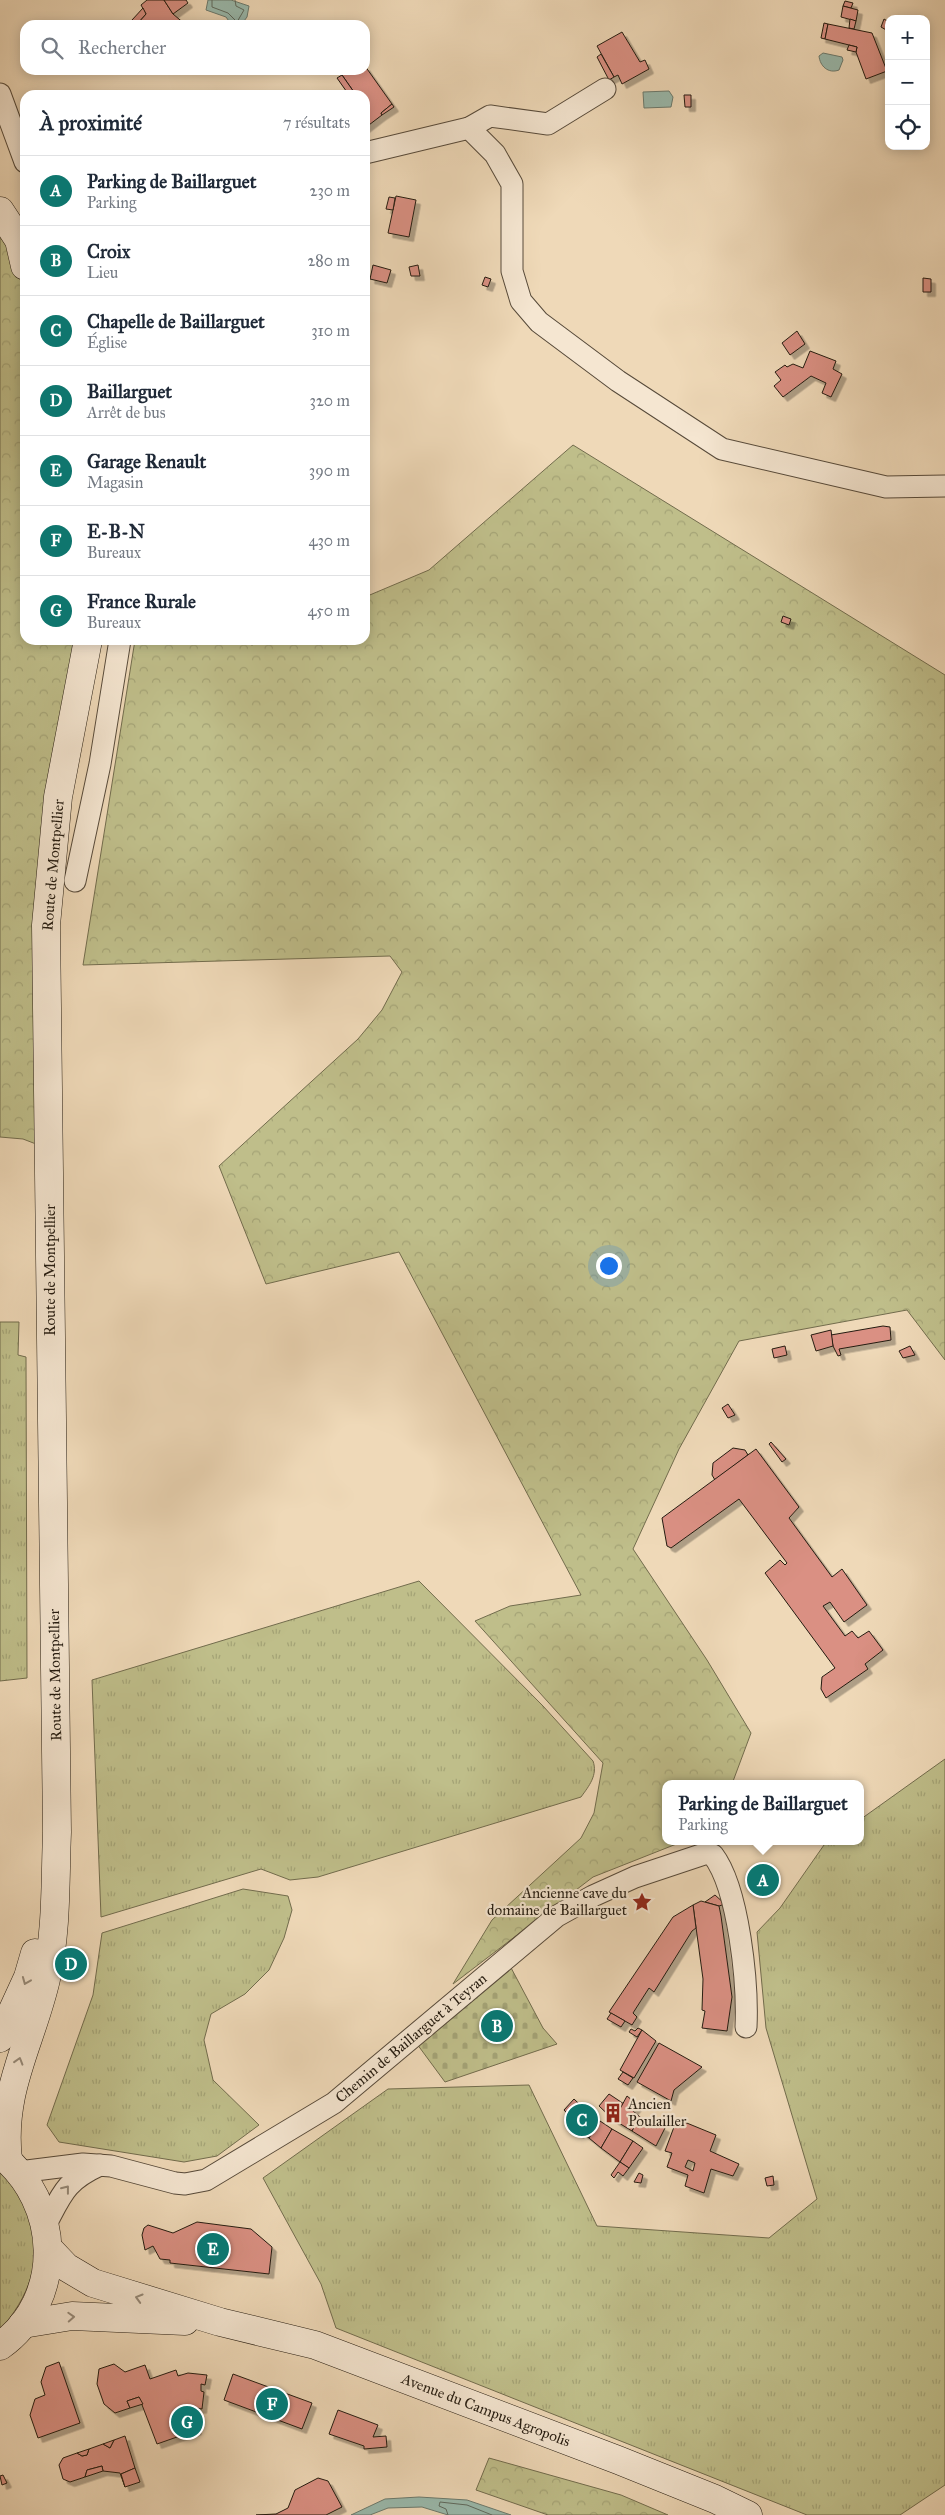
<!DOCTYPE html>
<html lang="fr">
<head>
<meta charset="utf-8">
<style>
  :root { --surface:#fff; --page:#f6f6f7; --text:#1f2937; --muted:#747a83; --line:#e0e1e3; --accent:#0f766e }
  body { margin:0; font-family:"IM FELL Great Primer",serif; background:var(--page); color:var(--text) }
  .controls { position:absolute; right:15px; top:15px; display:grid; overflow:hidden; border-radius:10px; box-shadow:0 2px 12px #0003 }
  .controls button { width:45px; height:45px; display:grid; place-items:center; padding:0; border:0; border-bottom:1px solid var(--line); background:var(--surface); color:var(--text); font:25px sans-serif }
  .you { position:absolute; left:608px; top:1265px; width:18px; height:18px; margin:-12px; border:4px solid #fff; border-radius:50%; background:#1a73e8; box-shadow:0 0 0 8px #1a73e833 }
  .badge { display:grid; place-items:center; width:32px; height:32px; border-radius:50%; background:var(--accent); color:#fff; font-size:16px; font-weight:700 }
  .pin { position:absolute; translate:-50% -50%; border:2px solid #fff; box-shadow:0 1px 5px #0006 }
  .popup { position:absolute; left:662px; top:1780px; width:202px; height:65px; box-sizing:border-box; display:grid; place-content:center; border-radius:10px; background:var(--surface); filter:drop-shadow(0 1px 4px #0005); font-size:16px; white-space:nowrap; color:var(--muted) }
  .popup b { font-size:19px; color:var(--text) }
  .popup::after { content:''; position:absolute; left:50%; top:100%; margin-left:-10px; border:10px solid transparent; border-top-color:var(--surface) }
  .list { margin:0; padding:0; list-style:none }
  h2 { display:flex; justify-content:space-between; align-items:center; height:65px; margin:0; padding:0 20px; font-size:21px }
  h2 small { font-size:16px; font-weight:400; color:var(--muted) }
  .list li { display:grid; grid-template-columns:32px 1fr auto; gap:15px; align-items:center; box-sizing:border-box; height:70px; padding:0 20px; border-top:1px solid var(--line) }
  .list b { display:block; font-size:19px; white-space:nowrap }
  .list p { margin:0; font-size:16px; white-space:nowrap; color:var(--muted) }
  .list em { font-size:16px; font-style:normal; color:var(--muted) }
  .icon { flex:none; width:28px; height:28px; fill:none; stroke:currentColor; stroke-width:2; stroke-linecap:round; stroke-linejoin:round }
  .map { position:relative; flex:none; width:945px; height:2515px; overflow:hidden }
  .search { position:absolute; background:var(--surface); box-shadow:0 2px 12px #0003; left:20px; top:20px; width:350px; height:55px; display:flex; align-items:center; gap:12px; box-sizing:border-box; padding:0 18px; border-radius:15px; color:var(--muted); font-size:19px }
  .panel { position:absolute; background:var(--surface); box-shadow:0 2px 12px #0003; left:20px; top:90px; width:350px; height:555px; border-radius:15px }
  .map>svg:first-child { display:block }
  .grass { fill:url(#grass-tufts); stroke:#726c4d }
  .forest { fill:url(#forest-crowns); stroke:#726c4d }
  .cemetery { fill:url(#cemetery-stones); stroke:#726c4d }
  .water { fill:#9abaad; stroke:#6b7a6e }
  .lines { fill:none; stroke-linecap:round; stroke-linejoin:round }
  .shore { stroke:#5f6a5e; stroke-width:1 }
  .building { fill:#da9083; stroke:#241b10; fill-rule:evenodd; filter:url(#shadow) }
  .street-casing { stroke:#574a3a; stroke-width:23 }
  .secondary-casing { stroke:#241b10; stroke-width:29 }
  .street { stroke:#f5e6d1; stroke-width:21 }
  .secondary { stroke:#f5e6d1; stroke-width:28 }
  .oneway { stroke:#978b7a }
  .labels { text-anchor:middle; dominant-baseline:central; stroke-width:4.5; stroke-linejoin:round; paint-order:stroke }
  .street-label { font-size:15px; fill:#241b10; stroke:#f5e6d1 }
  .poi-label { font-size:15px; fill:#241b10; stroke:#f5e6d1; text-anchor:end }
</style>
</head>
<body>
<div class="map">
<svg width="945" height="2515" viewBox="0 0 945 2515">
  <defs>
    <pattern id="grass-tufts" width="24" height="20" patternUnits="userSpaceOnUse" patternTransform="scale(1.25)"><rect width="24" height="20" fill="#bfbe8a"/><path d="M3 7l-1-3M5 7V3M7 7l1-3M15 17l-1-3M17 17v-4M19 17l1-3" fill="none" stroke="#a4a376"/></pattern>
    <pattern id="forest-crowns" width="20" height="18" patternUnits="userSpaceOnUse" patternTransform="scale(1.25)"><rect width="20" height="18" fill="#bfbe8a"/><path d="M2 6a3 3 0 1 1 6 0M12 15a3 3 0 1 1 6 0" fill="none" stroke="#a4a376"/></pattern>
    <pattern id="cemetery-stones" width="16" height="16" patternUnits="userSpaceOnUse" patternTransform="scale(1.25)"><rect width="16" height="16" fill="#bfbe8a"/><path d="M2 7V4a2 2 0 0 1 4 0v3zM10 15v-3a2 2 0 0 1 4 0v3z" fill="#a4a376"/></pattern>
    <filter id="shadow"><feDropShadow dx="4.5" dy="4.5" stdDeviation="0" flood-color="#0004"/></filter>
  </defs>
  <rect width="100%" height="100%" fill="#efd9b8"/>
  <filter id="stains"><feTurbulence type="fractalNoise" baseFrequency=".004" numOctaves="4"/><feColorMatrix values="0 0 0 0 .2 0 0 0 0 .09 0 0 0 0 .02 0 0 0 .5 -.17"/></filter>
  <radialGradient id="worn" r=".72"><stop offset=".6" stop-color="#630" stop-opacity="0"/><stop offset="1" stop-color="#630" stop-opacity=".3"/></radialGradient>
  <g class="grass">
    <path d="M0 1322H19L18 1355 26 1357 27 1678 0 1681Z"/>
    <path d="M419 1581 543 1706 593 1761C598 1775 589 1786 581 1797L318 1877 290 1880 261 1869 101 1917 92 1680Z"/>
    <path d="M945 1759V2485L900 2515H807L336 2328 321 2284 263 2178 388 2089 529 2085 597 2226 769 2238 817 2199 766 2028 757 1932 780 1908 824 1845 829 1841H860L861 1819Z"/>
    <path d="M243 1889 288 1896 292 1910 284 1938 269 1970 245 1994 211 2014 204 2040 213 2080 259 2125 217 2156 184 2162 59 2142 47 2125 93 1995 102 1933Z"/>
    <path d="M0 2169C7 2178 15 2187 22 2196 26 2202 27 2211 30 2218 44 2260 28 2298 0 2330Z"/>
  </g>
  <g class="forest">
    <path d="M0 222 25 266V640H88L58 797 49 1149 23 1139 0 1137Z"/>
    <path d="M573 445 945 675V1360L907 1310 739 1341 679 1449 633 1549 707 1660 751 1733 732 1784H666V1841H684L593 1877 453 1984 492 1920 581 1838 594 1813 603 1763 475 1621 510 1606 581 1595 399 1252 266 1284 219 1166 358 1039 382 1010 402 972 390 956 83 965 135 640H240L252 645 264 640H365V597L429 570Z"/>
    <path d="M489 2458 621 2495 668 2515H548L476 2490Z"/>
  </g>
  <path class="cemetery" d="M509 1964 543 2028 557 2044 445 2082 417 2044Z"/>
  <g class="water">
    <path d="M208 0H231L249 6 247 17 241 25 231 24 226 17 206 10Z"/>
    <path d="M823 53 842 57 843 60 839 70C828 74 820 66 819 56Z"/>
    <path d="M669 91 673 97 671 107 644 108 643 92Z"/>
    <path d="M419 2497 467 2500 511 2515H448L422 2507 388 2508 370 2515H351L385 2499Z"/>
  </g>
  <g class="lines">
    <g class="shore">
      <path d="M212 0V7L228 13 237 22 244 10 236 6 235 0"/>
      <path d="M448 2515 446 2509 439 2506 440 2502 467 2505 492 2515"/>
    </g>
  </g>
  <g class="building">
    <path d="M147 0H164L173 14 186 25H136L146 14 141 5Z"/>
    <path d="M164 0H186L188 3 173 14Z"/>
    <path d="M845 1 853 3 851 8 843 6Z"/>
    <path d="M843 6 858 10 856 21 841 17Z"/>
    <path d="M143 8 146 14 136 25 132 20Z"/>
    <path d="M850 19 856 21 854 29 849 28Z"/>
    <path d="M884 19 889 22 888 31 881 27Z"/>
    <path d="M824 23 828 24 825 39 821 38Z"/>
    <path d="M828 24 872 33 887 71 866 79 856 52 857 47 825 39Z"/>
    <path d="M622 32 640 62 645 60 649 69 622 84 618 75 614 77 597 46Z"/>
    <path d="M849 45 857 47 856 52 847 50Z"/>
    <path d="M601 54 614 77 609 80 597 57Z"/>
    <path d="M365 66 392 104 381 113 382 115 365 128V95H356L342 75 348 70H365Z"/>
    <path d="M342 75 356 95H349L337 78Z"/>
    <path d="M684 95H691V107H685Z"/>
    <path d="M392 104 394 107 382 115 381 113Z"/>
    <path d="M396 196 416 200 409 237 388 233Z"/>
    <path d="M389 197 395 198 393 210 386 209Z"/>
    <path d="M373 265 391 270 387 283 370 279Z"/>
    <path d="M418 265 420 276H411L409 267Z"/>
    <path d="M485 277 491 279 488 287 482 285Z"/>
    <path d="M923 278 931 279V292H923Z"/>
    <path d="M797 331 805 344 790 355 782 343Z"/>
    <path d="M810 351 836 361 833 369 842 374 831 397 822 393 826 383 811 376 783 397 774 386 781 380 775 372 785 365 787 367 793 364 803 368Z"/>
    <path d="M783 616 791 619 789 625 781 622Z"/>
    <path d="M883 1326 890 1327 891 1340 839 1349 841 1355 838 1356 833 1346 831 1335Z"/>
    <path d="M831 1330 833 1346 816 1351 811 1335Z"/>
    <path d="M785 1346 787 1355 774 1358 772 1349Z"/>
    <path d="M910 1346 915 1355 903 1358 899 1351Z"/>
    <path d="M728 1404 735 1415 728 1418 722 1408Z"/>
    <path d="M771 1442 786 1459 782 1462 769 1444Z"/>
    <path d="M733 1448 745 1450 748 1455 715 1480 712 1475 713 1463Z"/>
    <path d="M756 1449 799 1507 789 1518 832 1577 842 1569 867 1605 844 1622 830 1602 823 1606 845 1636 852 1631 858 1638 869 1631 883 1650 865 1664 868 1669 826 1698 821 1689 822 1677 835 1668 765 1573 780 1560 785 1565 787 1563 739 1499 671 1548 667 1546 662 1518Z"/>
    <path d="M715 1895 725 1904 719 1906 705 1902Z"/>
    <path d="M701 1901 719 1906 721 1916 732 1997 727 2031 702 2028 705 2011 702 2010 703 1979 693 1905Z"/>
    <path d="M693 1905 696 1928 692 1931 654 1992 649 1988 633 2013 637 2017 632 2025 609 2012 673 1917Z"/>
    <path d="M611 2013 625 2021 621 2027 607 2019Z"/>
    <path d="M638 2028 642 2030 637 2037 629 2032 631 2029 635 2031Z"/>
    <path d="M642 2030 656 2041 634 2078 620 2070Z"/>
    <path d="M659 2043 702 2067 674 2090 671 2101 637 2082Z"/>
    <path d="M623 2072 633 2078 628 2085 618 2079Z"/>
    <path d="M609 2094 624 2104 614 2120 599 2106Z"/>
    <path d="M627 2096 638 2105 633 2111 640 2117 632 2131 614 2120Z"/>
    <path d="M574 2099 593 2117 579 2134 573 2128 576 2123 564 2110Z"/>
    <path d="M593 2117 600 2121 589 2138 581 2132Z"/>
    <path d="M640 2117 657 2128 659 2125 665 2128 656 2146 632 2131Z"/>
    <path d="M677 2119 716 2135 710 2151 739 2164 733 2176 711 2169 704 2193 685 2186 688 2175 667 2167 672 2153 665 2151ZM688 2160 695 2163 693 2171 685 2167Z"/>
    <path d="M600 2121 612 2129 601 2148 589 2138Z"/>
    <path d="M612 2129 633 2141 620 2162 601 2148Z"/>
    <path d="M633 2141 643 2148 629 2168 620 2162Z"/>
    <path d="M620 2162 629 2168 623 2176 618 2172 614 2178 611 2175Z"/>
    <path d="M639 2173 643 2175 641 2183 634 2182Z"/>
    <path d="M773 2176 774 2185 767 2186 765 2178Z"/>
    <path d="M197 2222 251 2229 272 2247 269 2274 170 2263V2260L160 2259 153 2246 145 2250 142 2235 144 2228 148 2225 173 2233Z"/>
    <path d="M59 2362 80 2423 38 2438 30 2415 35 2399 45 2395 41 2382 46 2367Z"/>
    <path d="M114 2364 125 2372 145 2365 150 2379 176 2370 178 2376 188 2373 207 2375 205 2385 201 2384V2391L204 2392 202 2409 189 2407 197 2430 157 2444 139 2397 127 2401 130 2408 115 2413 104 2404 97 2384 99 2369Z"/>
    <path d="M233 2374 312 2403 302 2429 224 2400Z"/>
    <path d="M139 2397 143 2404 130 2408 127 2401Z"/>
    <path d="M338 2410 378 2425 373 2437 386 2436 387 2447 364 2449V2446L329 2434Z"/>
    <path d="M125 2436 135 2468 121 2474 125 2487 120 2473 103 2471 102 2466 87 2470 85 2477 70 2482 63 2479 59 2465 63 2458 77 2453 82 2456 87 2455 89 2449 103 2444 110 2448 114 2440Z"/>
    <path d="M114 2440 110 2448 103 2444Z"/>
    <path d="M89 2449 87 2455 82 2456 77 2453Z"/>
    <path d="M102 2466 103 2471 85 2477 87 2470Z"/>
    <path d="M135 2468 140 2482 125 2487 121 2474Z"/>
    <path d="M3 2475 7 2483 2 2485 0 2476Z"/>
    <path d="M318 2478 328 2481 342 2507 326 2515H256L276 2514 288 2508 295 2490Z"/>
  </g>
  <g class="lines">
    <defs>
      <g id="street">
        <path d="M0 94 25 162"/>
        <path d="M469 128 490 116 548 124 605 89"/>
        <path d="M365 153 469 128 495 154 512 184V271L521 301 539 322 618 381 722 449 886 487 945 486"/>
        <path d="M75 881 100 764 120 640"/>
        <path d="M19 2172 83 2164 111 2166 175 2183 185 2184 206 2180 334 2103 557 1916 593 1896 635 1877 707 1853 713 1855C739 1889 748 1984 746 2027"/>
        <path d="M45 2226C62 2194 65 2181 100 2165"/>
      </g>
      <g id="secondary">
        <path d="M0 211 19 240 25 266"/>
        <path d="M0 2038 28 1977 35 1953"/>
        <path d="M0 2154C61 2202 66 2299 0 2346"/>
        <path d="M8 2160C0 2090 31 2044 46 1979 57 1930 55 1882 57 1832L46 925 58 797 88 640"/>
        <path d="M48 2248 66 2267 93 2283 220 2322 315 2345 618 2460 715 2499 748 2515"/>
        <path d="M23 2324 72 2316 185 2321"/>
      </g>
    </defs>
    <use href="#street" class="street-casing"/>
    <use href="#secondary" class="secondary-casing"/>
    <use href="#street" class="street"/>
    <use href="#secondary" class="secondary"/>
  </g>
  <defs><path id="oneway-chevron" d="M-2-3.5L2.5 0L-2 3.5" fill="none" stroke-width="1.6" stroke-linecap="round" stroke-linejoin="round" transform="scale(1.25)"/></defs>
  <g class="oneway">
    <use href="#oneway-chevron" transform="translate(26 1981) rotate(112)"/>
    <use href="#oneway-chevron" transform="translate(19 2061) rotate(-73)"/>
    <use href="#oneway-chevron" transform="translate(66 2189) rotate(-52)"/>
    <use href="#oneway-chevron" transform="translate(139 2298) rotate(-164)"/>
    <use href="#oneway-chevron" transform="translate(71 2317) rotate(-3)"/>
  </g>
  <defs>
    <symbol id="sight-bare" viewBox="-9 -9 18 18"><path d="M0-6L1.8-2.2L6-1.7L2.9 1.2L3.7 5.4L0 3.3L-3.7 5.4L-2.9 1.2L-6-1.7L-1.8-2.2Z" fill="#8f2418" stroke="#f5e6d1" stroke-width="2.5" paint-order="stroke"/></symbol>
    <symbol id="building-bare" viewBox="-9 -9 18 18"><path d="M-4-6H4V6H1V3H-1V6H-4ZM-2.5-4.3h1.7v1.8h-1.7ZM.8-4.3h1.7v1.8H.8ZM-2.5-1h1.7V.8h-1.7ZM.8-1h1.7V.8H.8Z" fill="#8f2418" stroke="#f5e6d1" stroke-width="2.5" paint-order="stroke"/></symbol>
  </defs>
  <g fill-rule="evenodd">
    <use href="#sight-bare" x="628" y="1888" width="28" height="28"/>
    <use href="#building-bare" x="599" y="2099" width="28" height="28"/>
  </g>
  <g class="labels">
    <g class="street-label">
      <text transform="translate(53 865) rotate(-85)">Route de Montpellier</text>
      <text transform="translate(50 1270) rotate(-90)">Route de Montpellier</text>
      <text transform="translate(55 1675) rotate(-91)">Route de Montpellier</text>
      <text transform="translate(411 2038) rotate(-40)">Chemin de Baillarguet à Teyran</text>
      <text transform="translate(486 2410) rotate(21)">Avenue du Campus Agropolis</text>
    </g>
    <g class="poi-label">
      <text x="627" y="1893">Ancienne cave du<tspan x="627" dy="17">domaine de Baillarguet</tspan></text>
      <text x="628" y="2104" text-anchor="start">Ancien<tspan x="628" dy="17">Poulailler</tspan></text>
    </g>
  </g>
  <rect width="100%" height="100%" filter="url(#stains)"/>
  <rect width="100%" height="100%" fill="url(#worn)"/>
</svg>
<div class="controls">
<button>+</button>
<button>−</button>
<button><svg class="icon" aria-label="locate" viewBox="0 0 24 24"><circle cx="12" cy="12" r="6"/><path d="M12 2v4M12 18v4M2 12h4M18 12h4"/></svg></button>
</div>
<div class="you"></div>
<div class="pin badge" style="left:763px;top:1880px">A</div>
<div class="popup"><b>Parking de Baillarguet</b>Parking</div>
<div class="pin badge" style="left:497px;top:2026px">B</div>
<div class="pin badge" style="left:582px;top:2120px">C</div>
<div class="pin badge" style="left:71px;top:1964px">D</div>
<div class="pin badge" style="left:213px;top:2249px">E</div>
<div class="pin badge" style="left:272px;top:2404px">F</div>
<div class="pin badge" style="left:187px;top:2422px">G</div>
<div class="search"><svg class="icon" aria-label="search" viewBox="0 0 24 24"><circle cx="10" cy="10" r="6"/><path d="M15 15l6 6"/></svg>Rechercher</div>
<section class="panel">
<h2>À proximité<small>7 résultats</small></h2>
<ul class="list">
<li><span class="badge">A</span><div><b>Parking de Baillarguet</b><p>Parking</p></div><em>230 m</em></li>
<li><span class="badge">B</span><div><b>Croix</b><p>Lieu</p></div><em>280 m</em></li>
<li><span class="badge">C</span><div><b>Chapelle de Baillarguet</b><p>Église</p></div><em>310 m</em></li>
<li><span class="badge">D</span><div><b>Baillarguet</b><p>Arrêt de bus</p></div><em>320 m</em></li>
<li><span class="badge">E</span><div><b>Garage Renault</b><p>Magasin</p></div><em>390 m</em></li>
<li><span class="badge">F</span><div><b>E-B-N</b><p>Bureaux</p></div><em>430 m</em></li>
<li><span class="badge">G</span><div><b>France Rurale</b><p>Bureaux</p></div><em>450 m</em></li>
</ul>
</section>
</div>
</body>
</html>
